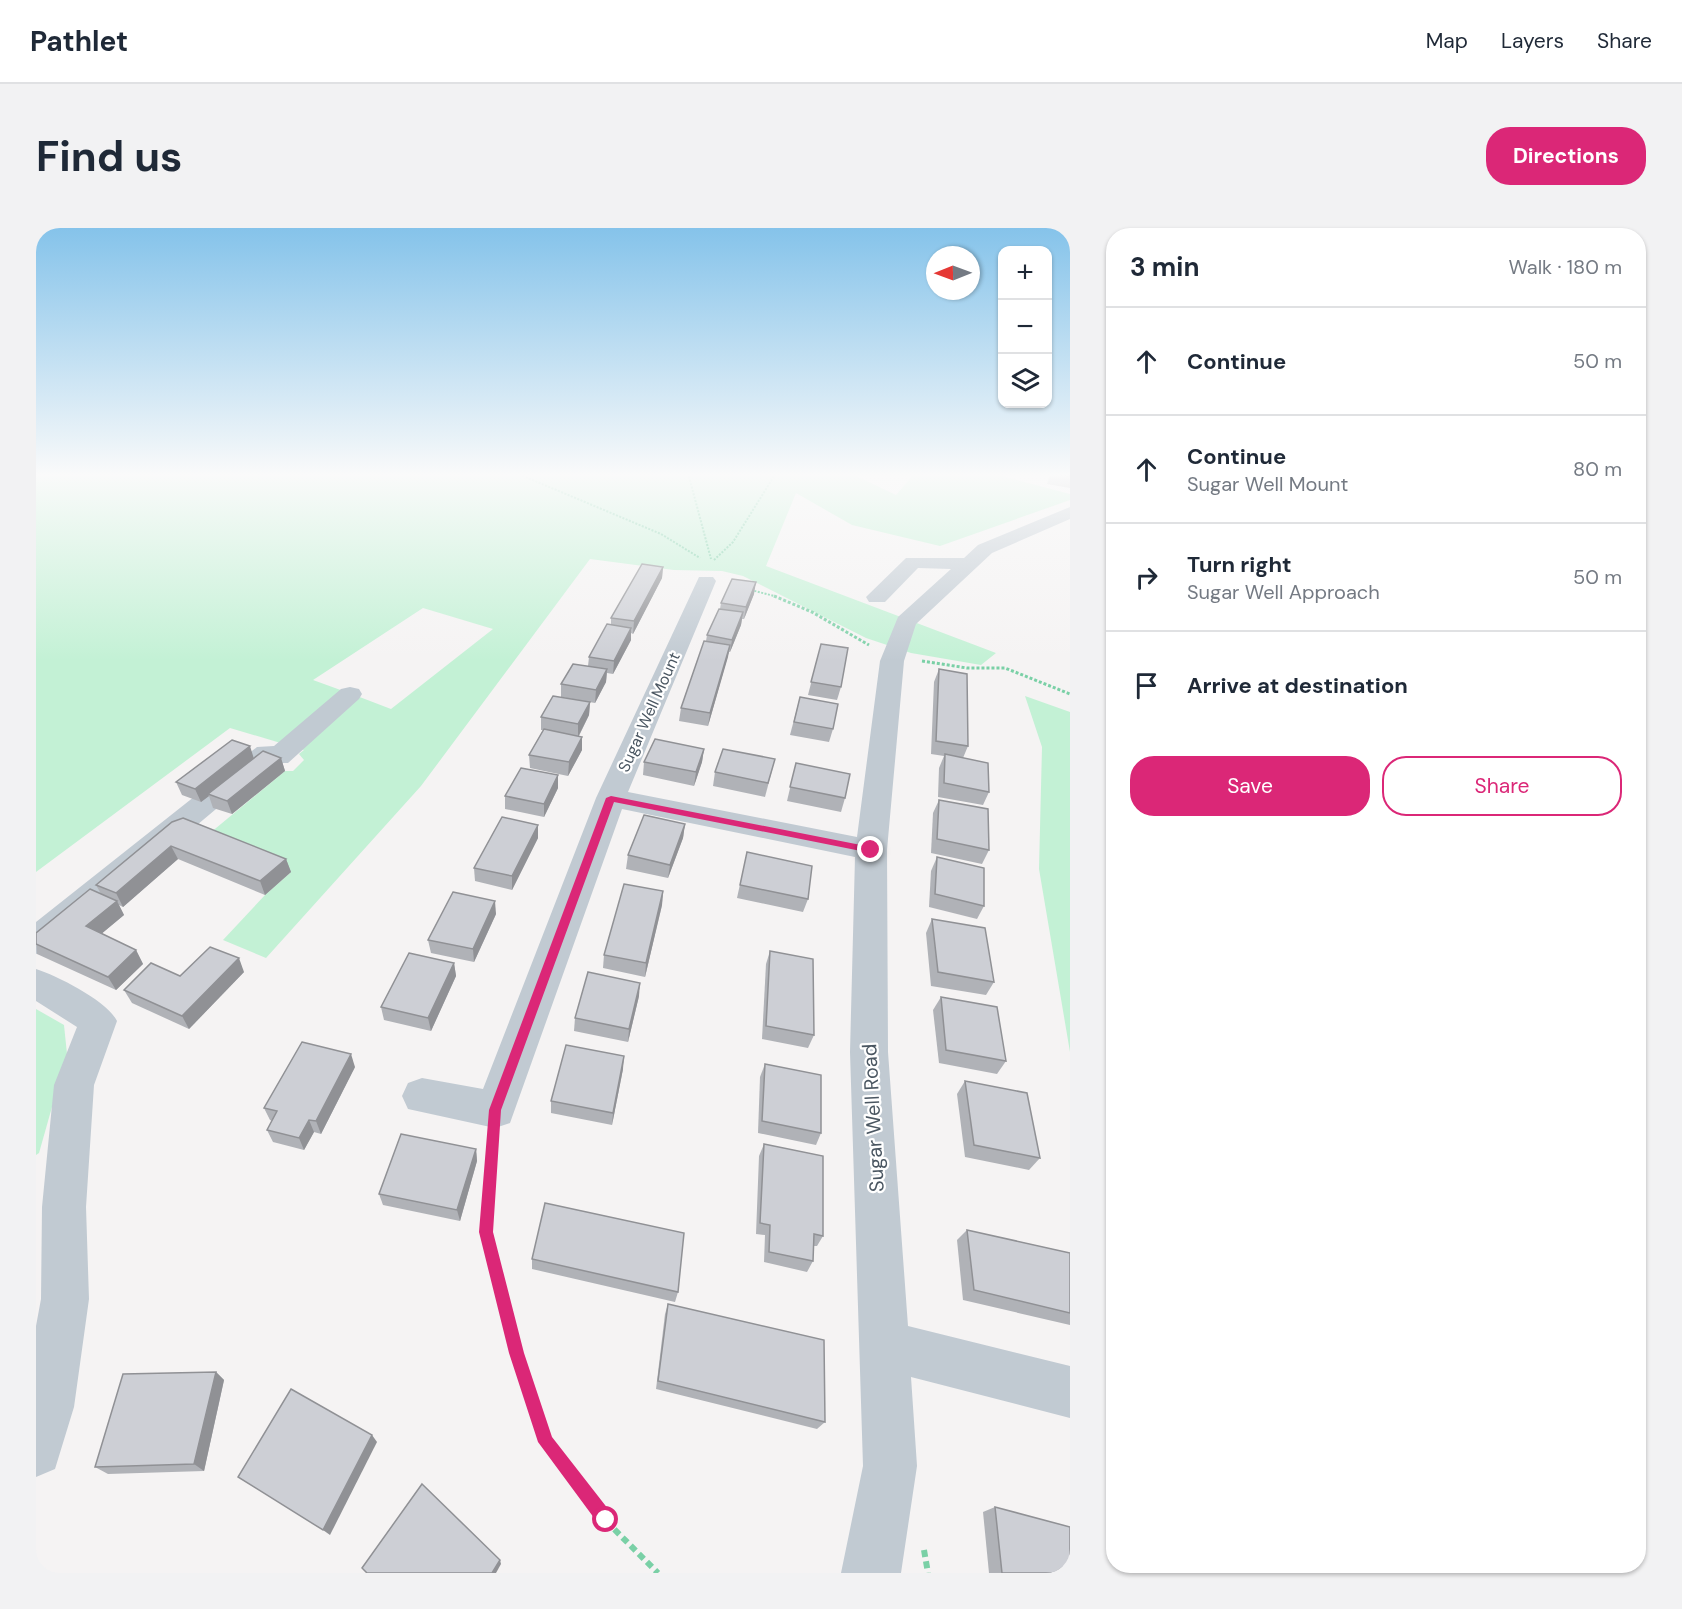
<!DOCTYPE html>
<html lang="en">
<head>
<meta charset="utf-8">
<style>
  :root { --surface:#fff; --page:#f2f2f3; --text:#1f2937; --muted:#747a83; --line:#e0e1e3; --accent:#db2777 }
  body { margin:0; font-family:"DM Sans",sans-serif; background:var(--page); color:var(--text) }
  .controls { position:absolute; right:18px; top:18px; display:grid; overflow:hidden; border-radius:12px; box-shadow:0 2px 4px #0004 }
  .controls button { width:54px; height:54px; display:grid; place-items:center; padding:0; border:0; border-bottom:2px solid var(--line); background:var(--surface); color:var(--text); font:30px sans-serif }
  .compass { position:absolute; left:890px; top:18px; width:54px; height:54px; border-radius:50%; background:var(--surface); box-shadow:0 2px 4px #0004; rotate:269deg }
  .stop { position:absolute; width:18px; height:18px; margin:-14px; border:4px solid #db2777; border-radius:50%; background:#fff }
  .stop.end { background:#db2777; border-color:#fff; box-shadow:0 2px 6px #0008 }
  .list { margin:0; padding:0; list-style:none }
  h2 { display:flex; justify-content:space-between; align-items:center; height:78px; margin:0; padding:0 24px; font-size:26px }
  h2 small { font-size:20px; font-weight:400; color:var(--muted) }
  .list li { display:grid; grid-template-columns:39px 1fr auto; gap:18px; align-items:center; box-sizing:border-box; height:108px; padding:0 24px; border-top:2px solid var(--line) }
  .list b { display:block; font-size:22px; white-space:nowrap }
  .list p { margin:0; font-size:20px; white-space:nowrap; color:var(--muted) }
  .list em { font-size:20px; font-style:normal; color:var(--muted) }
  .actions { display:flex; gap:12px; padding:18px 24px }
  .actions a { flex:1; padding:14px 0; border:2px solid var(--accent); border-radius:24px; text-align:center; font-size:21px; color:var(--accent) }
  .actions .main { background:var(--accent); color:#fff }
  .icon { flex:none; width:33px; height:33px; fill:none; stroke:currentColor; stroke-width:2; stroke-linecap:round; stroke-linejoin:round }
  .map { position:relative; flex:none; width:1034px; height:1345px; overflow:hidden; border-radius:24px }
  header { display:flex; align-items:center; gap:36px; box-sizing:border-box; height:84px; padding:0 30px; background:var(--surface); border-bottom:2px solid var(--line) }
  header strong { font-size:28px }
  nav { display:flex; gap:33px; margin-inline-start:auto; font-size:21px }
  .intro { display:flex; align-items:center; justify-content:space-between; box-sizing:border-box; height:144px; padding:0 36px }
  h1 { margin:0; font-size:42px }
  .button { padding:15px 27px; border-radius:24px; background:var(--accent); color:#fff; font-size:21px; font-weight:700 }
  main { display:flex; gap:36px; padding:0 36px }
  aside { flex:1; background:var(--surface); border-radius:24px; box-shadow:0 2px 4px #0004 }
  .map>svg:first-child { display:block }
  .green { fill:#c3f1d5 }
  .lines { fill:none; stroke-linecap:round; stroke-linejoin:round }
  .path-far3 { stroke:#7ad0a6; stroke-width:2; stroke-dasharray:2 1.5; stroke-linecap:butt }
  .path-far2 { stroke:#7ad0a6; stroke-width:3; stroke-dasharray:3 2; stroke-linecap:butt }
  .path-far1 { stroke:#7ad0a6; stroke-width:4.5; stroke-dasharray:5 4; stroke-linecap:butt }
  .path { stroke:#7ad0a6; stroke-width:6; stroke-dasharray:7 4.5; stroke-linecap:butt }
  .minor { fill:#c1cad2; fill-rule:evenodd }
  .wall { fill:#b0b2b7 }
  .shaded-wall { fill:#909195 }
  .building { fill:#cdcfd5; stroke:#909195; stroke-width:1.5 }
  .route { fill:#db2777 }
  .labels { text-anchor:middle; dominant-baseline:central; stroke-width:4.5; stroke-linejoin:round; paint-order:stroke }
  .street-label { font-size:16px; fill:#4a5661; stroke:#fff }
  .near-street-label { font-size:20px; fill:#4a5661; stroke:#fff }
</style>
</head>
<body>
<header>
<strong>Pathlet</strong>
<nav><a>Map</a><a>Layers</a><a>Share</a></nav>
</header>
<div class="intro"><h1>Find us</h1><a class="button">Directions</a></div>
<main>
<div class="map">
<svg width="1034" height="1345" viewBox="0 0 1034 1345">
  <rect width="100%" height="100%" fill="#f5f3f3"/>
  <g class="green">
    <path d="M0 245H814L860 267 879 245H970L966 248 1034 266V272L904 318 816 297 760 265 730 338 960 425 945 437 875 425 830 410 707 348 686 343 638 342 554 331 385 558 230 730 187 712 229 667 254 645 168 610 249 543H257L268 532 263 526 268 522 260 520 321 468 355 481 457 401 387 380 277 452 310 464 248 516 194 500 0 644Z"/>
    <path d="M989 468 1034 484V824L1003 641 1006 519Z"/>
    <path d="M0 781 28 797 31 826 3 925 0 927Z"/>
  </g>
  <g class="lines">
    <g class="path-far3">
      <path d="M480 245 625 306 664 330"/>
      <path d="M652 245 675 331"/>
      <path d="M678 332 697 314 740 245"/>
      <path d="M715 362 742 369"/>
    </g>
    <g class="path-far2">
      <path d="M738 368 776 384 833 417"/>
      <path d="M886 433 931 440H969L1034 466"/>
    </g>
    <path class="path-far1" d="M450 1001 457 916"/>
    <g class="path">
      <path d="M450 1000 481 1125 510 1214 569 1292 622 1345"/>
      <path d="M888 1322 892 1345"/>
    </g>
    <g class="minor">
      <path d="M1034 279V291L956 325 880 396 868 433 851 622 852 824 872 1098 1034 1138V1190L875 1149 881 1238 865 1345H805L827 1238 814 824 819 629 586 581 474 895 459 900 372 881 366 868 372 855 386 850 447 861 560 570 663 349H677L680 353 592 564 821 609 844 433 862 389 915 341 882 340 849 374H833L830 369 870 330H928L942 317Z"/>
      <path d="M314 459 323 461 326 466 323 471 252 535H235L12 722 0 726V694L221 519 238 518 305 461Z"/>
      <path d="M0 741C22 748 71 773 81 793L58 857 50 979 53 1071 38 1179 19 1241 0 1249V1098L5 1071 6 979 18 857 41 799 0 773Z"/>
    </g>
  </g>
  <g class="wall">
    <path d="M1015 245H1034V260L1011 256Z"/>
    <path d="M627 339 626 350 597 406 595 405V412L577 446 571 445 570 454 559 475 525 469V456L552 438 553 429 575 397V390Z"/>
    <path d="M718 366 708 391H706L705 397 694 424H693L672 498 643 493 645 480 670 413 671 407 684 381 685 375Z"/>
    <path d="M785 416 805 459 801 472 772 467Z"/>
    <path d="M903 441 932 518 927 530 953 564 947 577 902 569 903 540 908 528 895 526 898 454Z"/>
    <path d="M764 469 797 501 793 514 754 507Z"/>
    <path d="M554 474 553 487 543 508 546 509V522L532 548 494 540 493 527 507 502H505V489Z"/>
    <path d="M668 521 666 534 658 558 607 547 608 534Z"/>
    <path d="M218 530H245L249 543 196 586 177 580 173 568 165 574 146 567 140 554Z"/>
    <path d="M739 531 729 569 677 558 679 544Z"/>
    <path d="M760 535 809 570 805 584 751 573Z"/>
    <path d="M522 547V560L508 589 469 581V568Z"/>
    <path d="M903 572 953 622 946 636 895 625 897 585Z"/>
    <path d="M136 594 250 631 255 644 229 667 142 631 87 679 83 677 88 687 65 706 100 722 107 736 80 762 1 726 0 705 65 666 60 657Z"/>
    <path d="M649 596 647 610 632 650 590 641 592 627Z"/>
    <path d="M502 597V610L476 662 439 653 438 640Z"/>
    <path d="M711 624 772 671 767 684 701 670Z"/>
    <path d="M901 629 948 678 941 691 893 679 895 643Z"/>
    <path d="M627 663 626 677 609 749 567 740 568 727Z"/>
    <path d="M460 686 438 734 395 725 392 712Z"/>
    <path d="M896 691 958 754 950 767 895 758 890 705Z"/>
    <path d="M734 723 778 807 772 820 726 811 730 736Z"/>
    <path d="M418 735 420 748 395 803 348 792 345 779Z"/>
    <path d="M208 744 153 801 96 775 88 762 144 748Z"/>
    <path d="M603 768 592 814 538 803 539 790Z"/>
    <path d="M905 769 970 833 961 846 903 835 897 782Z"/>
    <path d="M729 836 785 905 780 917 722 905 724 849Z"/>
    <path d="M319 839 285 906 278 904 268 922 237 914 231 902 236 893 234 892 228 880Z"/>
    <path d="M587 841 576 897 515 885V873Z"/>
    <path d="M929 853 1004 930 993 942 929 929 921 866Z"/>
    <path d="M728 916 787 1008 781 1018H777V1033L771 1044 728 1034 729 1007 720 1006 723 928Z"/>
    <path d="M440 921 441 933 424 993 347 977 343 966Z"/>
    <path d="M931 1002 1034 1025V1097L927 1072 921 1012Z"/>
    <path d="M496 1031 642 1064 639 1074 496 1041Z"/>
    <path d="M632 1076 789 1194 781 1201 620 1161 629 1086Z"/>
    <path d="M180 1144 188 1152 168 1243 72 1246 59 1239Z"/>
    <path d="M959 1279 1034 1345H953L947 1284Z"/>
  </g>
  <g class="shaded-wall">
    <path d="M627 339 626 350 597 406 598 393Z"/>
    <path d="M720 354 718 366 708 391 710 379Z"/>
    <path d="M707 384 705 397 694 424 696 412Z"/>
    <path d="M595 400V412L577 446 578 433Z"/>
    <path d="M694 417 692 429 672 498 674 485Z"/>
    <path d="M571 441 570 454 559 475 560 462Z"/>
    <path d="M554 474 553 487 542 509V496Z"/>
    <path d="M546 509V522L532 548 533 534Z"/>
    <path d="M214 518 218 531 172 566 173 568 165 574 159 561Z"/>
    <path d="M668 521 666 534 658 558 660 544Z"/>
    <path d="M245 530 249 543 196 586 191 573Z"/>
    <path d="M522 547V560L508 589V576Z"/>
    <path d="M649 596 647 610 632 650 634 637Z"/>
    <path d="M502 597V610L476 662V648Z"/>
    <path d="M135 618 142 631 87 679 80 665Z"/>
    <path d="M250 631 255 644 229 667 224 653Z"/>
    <path d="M627 663 626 677 609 749 610 735Z"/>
    <path d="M81 673 88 687 58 712 50 698Z"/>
    <path d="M459 673 460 686 438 734 437 721Z"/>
    <path d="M100 722 107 736 80 762 72 749Z"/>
    <path d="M203 730 208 744 153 801 146 788Z"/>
    <path d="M418 735 420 748 395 803 392 790Z"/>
    <path d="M604 755 603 768 592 814 593 801Z"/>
    <path d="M315 826 319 839 285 906 280 893Z"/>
    <path d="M588 828 587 841 576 897 577 885Z"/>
    <path d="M273 892 278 904 268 922 263 910Z"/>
    <path d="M440 921 441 933 424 993 421 982Z"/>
    <path d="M180 1144 188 1152 168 1243 158 1236Z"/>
    <path d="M336 1207 341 1214 294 1307 287 1302Z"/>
    <path d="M464 1332 465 1336 460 1345H456Z"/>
  </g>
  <g class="building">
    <path d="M1015 245H1034V249Z"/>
    <path d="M606 336 627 339 598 393 575 390Z"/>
    <path d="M696 351 720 354 710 379 685 375Z"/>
    <path d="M683 381 707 384 696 412 671 407Z"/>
    <path d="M571 396 595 400 578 433 553 429Z"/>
    <path d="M668 413 694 417 674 485 645 480Z"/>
    <path d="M785 416 812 420 805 459 775 454Z"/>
    <path d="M537 436 571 441 560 462 525 456Z"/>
    <path d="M903 441 931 446 932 518 900 513Z"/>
    <path d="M517 468 554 474 542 496 505 489Z"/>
    <path d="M764 469 802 476 797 501 758 494Z"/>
    <path d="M508 501 546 509 533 534 493 527Z"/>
    <path d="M619 511 668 521 660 544 608 534Z"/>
    <path d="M196 512 214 518 159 561 140 554Z"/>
    <path d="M687 521 739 531 732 555 679 544Z"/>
    <path d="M227 523 245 530 191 573 172 566Z"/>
    <path d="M909 526 952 535 953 564 908 555Z"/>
    <path d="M760 535 814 546 809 570 754 559Z"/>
    <path d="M485 540 522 547 508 576 469 568Z"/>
    <path d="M903 572 952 581 953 622 901 611Z"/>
    <path d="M608 587 649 596 634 637 592 627Z"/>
    <path d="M466 589 502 597 476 648 438 640Z"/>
    <path d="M147 590 250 631 224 653 135 618 80 665 60 657 136 594Z"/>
    <path d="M711 624 776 638 772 671 704 657Z"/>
    <path d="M901 629 948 640V678L899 666Z"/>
    <path d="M588 656 627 663 610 735 568 727Z"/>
    <path d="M54 661 81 673 50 698 100 722 72 749 0 716V705Z"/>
    <path d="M417 664 459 673 437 721 392 712Z"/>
    <path d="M896 691 949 700 958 754 902 744Z"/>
    <path d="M174 719 203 730 146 788 88 762 115 735 144 748Z"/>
    <path d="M734 723 777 731 778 807 730 798Z"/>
    <path d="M373 725 418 735 392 790 345 779Z"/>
    <path d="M552 744 604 755 593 801 539 790Z"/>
    <path d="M905 769 961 779 970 833 910 822Z"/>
    <path d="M266 814 315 826 280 893 273 892 263 910 231 902 241 883 228 880Z"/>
    <path d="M530 817 588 828 577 885 515 873Z"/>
    <path d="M729 836 785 847V905L726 893Z"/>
    <path d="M929 853 991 865 1004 930 938 917Z"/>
    <path d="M365 906 440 921 421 982 343 966Z"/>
    <path d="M728 916 787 928V1008L778 1006 777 1033 733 1024 734 997 724 995Z"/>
    <path d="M509 975 648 1005 642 1064 496 1031Z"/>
    <path d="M931 1002 1034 1025V1085L938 1062Z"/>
    <path d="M632 1076 788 1112 789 1194 622 1153Z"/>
    <path d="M180 1144 158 1236 59 1239 87 1146Z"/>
    <path d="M255 1161 336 1207 287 1302 202 1249Z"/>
    <path d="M386 1256 464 1332 456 1345H331L326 1340Z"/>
    <path d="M959 1279 1034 1299V1345H966Z"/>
  </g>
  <linearGradient id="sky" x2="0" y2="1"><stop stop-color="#85c3ea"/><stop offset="0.57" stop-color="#fafafa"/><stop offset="1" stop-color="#fafafa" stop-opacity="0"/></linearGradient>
  <rect width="1034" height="433" fill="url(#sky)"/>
  <path class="route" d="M575 568 835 619 840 622 835 625 578 574 465 882 457 1004 488 1125 516 1209 576 1286 578 1292 576 1298 570 1301 564 1298 502 1214 473 1125 443 1004 453 882 570 570Z"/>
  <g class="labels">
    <g class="street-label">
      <text transform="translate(613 484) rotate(-66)">Sugar Well Mount</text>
    </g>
    <g class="near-street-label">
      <text transform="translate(837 890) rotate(-93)">Sugar Well Road</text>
    </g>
  </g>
</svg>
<div class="controls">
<button>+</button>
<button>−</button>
<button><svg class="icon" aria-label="layers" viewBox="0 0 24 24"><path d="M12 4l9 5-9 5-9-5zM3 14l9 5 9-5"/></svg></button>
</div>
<svg class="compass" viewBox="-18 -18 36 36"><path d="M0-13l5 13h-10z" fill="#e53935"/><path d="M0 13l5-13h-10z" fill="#747a83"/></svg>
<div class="stop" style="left:570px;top:1292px"></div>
<div class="stop end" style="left:835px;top:622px"></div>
</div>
<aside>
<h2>3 min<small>Walk · 180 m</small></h2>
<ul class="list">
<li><svg class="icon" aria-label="ahead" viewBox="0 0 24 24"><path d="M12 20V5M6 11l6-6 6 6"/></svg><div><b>Continue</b></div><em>50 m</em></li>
<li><svg class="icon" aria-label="ahead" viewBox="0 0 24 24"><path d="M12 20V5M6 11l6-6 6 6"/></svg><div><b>Continue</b><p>Sugar Well Mount</p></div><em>80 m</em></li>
<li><svg class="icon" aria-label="right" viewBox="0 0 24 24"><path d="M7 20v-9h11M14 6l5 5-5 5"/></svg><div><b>Turn right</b><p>Sugar Well Approach</p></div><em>50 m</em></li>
<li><svg class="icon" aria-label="arrive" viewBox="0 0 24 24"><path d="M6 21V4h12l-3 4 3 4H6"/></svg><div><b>Arrive at destination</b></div></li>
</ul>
<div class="actions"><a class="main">Save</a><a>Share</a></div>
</aside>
</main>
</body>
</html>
